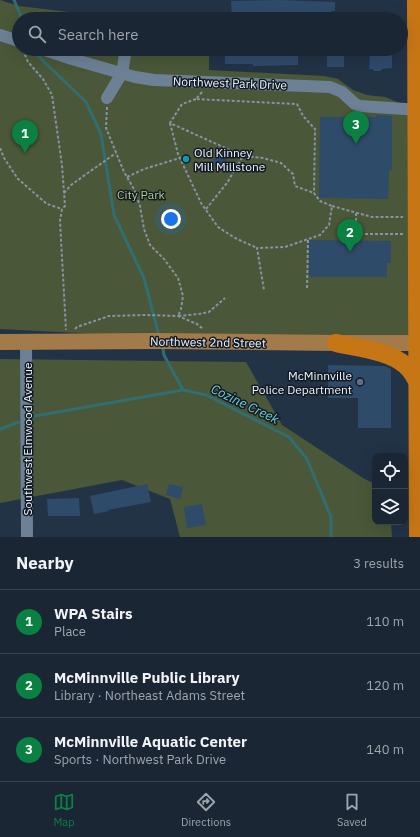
<!DOCTYPE html>
<html lang="en">
<head>
<meta charset="utf-8">
<style>
  :root { --surface:#1a2634; --page:#232e3c; --text:#f1f3f6; --muted:#9fa5ac; --line:#38434f; --accent:#0b8043 }
  body { margin:0; font-family:"IBM Plex Sans",sans-serif; background:var(--page); color:var(--text) }
  .controls { position:absolute; right:12px; bottom:12px; display:grid; overflow:hidden; border-radius:8px; box-shadow:0 4px 16px #0002 }
  .controls button { width:36px; height:36px; display:grid; place-items:center; padding:0; border:0; border-bottom:1px solid var(--line); background:var(--surface); color:var(--text); font:20px sans-serif }
  .you { position:absolute; left:171px; top:219px; width:14px; height:14px; margin:-10px; border:3px solid #fff; border-radius:50%; background:#1a73e8; box-shadow:0 0 0 6px #1a73e833 }
  .badge { display:grid; place-items:center; width:26px; height:26px; border-radius:50%; background:var(--accent); color:#fff; font-size:13px; font-weight:700 }
  .pin { position:absolute; translate:-50% -33px; filter:drop-shadow(0 1px 2px #0008) }
  .pin::after { content:''; position:absolute; top:21px; width:14px; height:12px; background:inherit; clip-path:polygon(0 0,100% 0,50% 100%) }
  .list { margin:0; padding:0; list-style:none }
  h2 { display:flex; justify-content:space-between; align-items:center; height:52px; margin:0; padding:0 16px; font-size:17px }
  h2 small { font-size:13px; font-weight:400; color:var(--muted) }
  .list li { display:grid; grid-template-columns:26px 1fr auto; gap:12px; align-items:center; box-sizing:border-box; height:64px; padding:0 16px; border-top:1px solid var(--line) }
  .list b { display:block; font-size:15px; white-space:nowrap }
  .list p { margin:0; font-size:13px; white-space:nowrap; color:var(--muted) }
  .list em { font-size:13px; font-style:normal; color:var(--muted) }
  .icon { flex:none; width:22px; height:22px; fill:none; stroke:currentColor; stroke-width:2; stroke-linecap:round; stroke-linejoin:round }
  .map { position:relative; flex:none; width:420px; height:537px; overflow:hidden }
  .search { position:absolute; background:var(--surface); box-shadow:0 4px 16px #0002; left:12px; right:12px; top:12px; height:44px; display:flex; align-items:center; gap:10px; box-sizing:border-box; padding:0 14px; border-radius:22px; color:var(--muted); font-size:15px }
  .sheet { height:244px; background:var(--surface) }
  nav { display:flex; justify-content:space-around; align-items:center; box-sizing:border-box; height:56px; border-top:1px solid var(--line); background:var(--surface); font-size:11px; color:var(--muted) }
  nav a { display:grid; justify-items:center; gap:2px }
  nav .on { color:var(--accent) }
  .map>svg:first-child { display:block }
  .green { fill:#4a5738 }
  .lines { fill:none; stroke-linecap:round; stroke-linejoin:round }
  .stream { stroke:#316e70; stroke-width:3 }
  .building { fill:#2f4b6a }
  .path { stroke:#8693a2; stroke-width:2; stroke-dasharray:3 2; stroke-linecap:butt }
  .minor { stroke:#6d8196; stroke-width:12 }
  .major { stroke:#a37a49; stroke-width:16 }
  .highway { stroke:#c77616; stroke-width:18 }
  .culture-dot { fill:#0f9aa8; stroke:#131a23; stroke-width:1.5 }
  .service-dot { fill:#5c6f8a; stroke:#131a23; stroke-width:1.5 }
  .labels { text-anchor:middle; dominant-baseline:central; stroke-width:3; stroke-linejoin:round; paint-order:stroke }
  .street-label { font-size:12px; fill:#ecf5ff; stroke:#131a23 }
  .poi-label { font-size:12px; fill:#ecf5ff; stroke:#131a23; text-anchor:start }
  .park-label { font-size:12px; fill:#b0cb89; stroke:#131a23 }
  .water-label { font-size:13px; font-style:italic; fill:#6fd1d6; stroke:#131a23 }
</style>
</head>
<body>
<div class="map">
<svg width="420" height="537" viewBox="0 0 420 537">
  <rect width="100%" height="100%" fill="#223346"/>
  <g class="green">
    <path d="M0 0 19 6 103 16 163 19H19V49H209V70L324 76 338 79 353 90 367 95 385 97 416 110 417 343H278L0 329Z"/>
    <path d="M0 359 246 362 282 425 363 478 375 484V522H391L392 537H180L170 499 122 480 0 503Z"/>
  </g>
  <g class="lines">
    <g class="stream">
      <path d="M14 0 22 19"/>
      <path d="M36 54 86 102 101 134 114 215 144 278 158 332"/>
      <path d="M163 349 164 355 183 390"/>
      <path d="M35 416 183 390 206 395 289 437 307 459 331 517V537"/>
      <path d="M0 429 19 422"/>
    </g>
  </g>
  <g class="building">
    <path d="M279 0 335 2V11H332V19H232L231 1Z"/>
    <path d="M225 49H298V65L253 66V64H225Z"/>
    <path d="M370 53H392V68L381 69V71H373V69H369Z"/>
    <path d="M344 54V67H327V55Z"/>
    <path d="M376 115 392 116V170H389L388 199 319 198 320 117H376Z"/>
    <path d="M217 154 228 160 222 171 211 164Z"/>
    <path d="M309 240 391 241V263H387V277H309Z"/>
    <path d="M328 365 385 366 391 369V428H358V398H328Z"/>
    <path d="M147 484 151 502 108 510 109 511 94 514 90 496Z"/>
    <path d="M169 484 183 487 180 499 166 495Z"/>
    <path d="M79 498 80 516H48L47 499Z"/>
    <path d="M202 504 206 525 187 528 184 507Z"/>
  </g>
  <g class="lines">
    <g class="path">
      <path d="M23 50 28 62 43 79 52 95 62 165 65 206 62 209 60 221 66 330"/>
      <path d="M202 92 196 99 297 104 303 116 315 129 314 193 320 201 332 206 329 225 320 235 285 247 257 248 264 290"/>
      <path d="M196 99 182 104 170 123 243 156 263 158 281 163 293 174 295 186 314 193"/>
      <path d="M107 107 106 128 124 172 134 189 140 206 144 229 150 245 164 259 178 278 183 296 181 309 178 316 199 314 209 312 225 298"/>
      <path d="M170 123 178 154 201 203 218 227 235 238 257 248"/>
      <path d="M0 148 4 158 18 179 47 204 62 209"/>
      <path d="M127 177 144 169 180 158"/>
      <path d="M64 193 71 185 116 153"/>
      <path d="M332 206 372 217H403"/>
      <path d="M206 209 227 183 243 156"/>
      <path d="M356 213V234H403"/>
      <path d="M307 288 308 240"/>
      <path d="M75 329 77 327 109 316 146 315 178 316 197 324 203 329"/>
    </g>
    <g class="minor">
      <path d="M0 35 19 41"/>
      <path d="M42 49 72 59 135 77 154 80 330 87 342 92 355 104 360 106 420 110"/>
      <path d="M107 98 122 73 126 49"/>
      <path d="M26 342 27 537"/>
    </g>
    <path class="major" d="M0 342 156 341 336 343H420"/>
    <g class="highway">
      <path d="M416 0 418 537"/>
      <path d="M336 343C357 348 391 351 406 366 411 370 414 376 417 381"/>
    </g>
  </g>
  <circle class="culture-dot" cx="186" cy="159" r="4"/>
  <circle class="service-dot" cx="360" cy="382" r="4"/>
  <g class="labels">
    <g class="street-label">
      <text transform="translate(230 83) rotate(2)">Northwest Park Drive</text>
      <text transform="translate(208 342) rotate(1)">Northwest 2nd Street</text>
      <text transform="translate(27 439) rotate(-90)">Southwest Elmwood Avenue</text>
    </g>
    <g class="poi-label">
      <text x="194" y="152">Old Kinney<tspan x="194" dy="14">Mill Millstone</tspan></text>
      <text x="352" y="375" text-anchor="end">McMinnville<tspan x="352" dy="14">Police Department</tspan></text>
    </g>
    <g class="park-label">
      <text x="141" y="194">City Park</text>
    </g>
    <g class="water-label">
      <text transform="translate(245 404) rotate(26)">Cozine Creek</text>
    </g>
  </g>
</svg>
<div class="controls">
<button><svg class="icon" aria-label="locate" viewBox="0 0 24 24"><circle cx="12" cy="12" r="6"/><path d="M12 2v4M12 18v4M2 12h4M18 12h4"/></svg></button>
<button><svg class="icon" aria-label="layers" viewBox="0 0 24 24"><path d="M12 4l9 5-9 5-9-5zM3 14l9 5 9-5"/></svg></button>
</div>
<div class="you"></div>
<div class="pin badge" style="left:25px;top:153px">1</div>
<div class="pin badge" style="left:350px;top:252px">2</div>
<div class="pin badge" style="left:356px;top:144px">3</div>
<div class="search"><svg class="icon" aria-label="search" viewBox="0 0 24 24"><circle cx="10" cy="10" r="6"/><path d="M15 15l6 6"/></svg>Search here</div>
</div>
<section class="sheet">
<h2>Nearby<small>3 results</small></h2>
<ul class="list">
<li><span class="badge">1</span><div><b>WPA Stairs</b><p>Place</p></div><em>110 m</em></li>
<li><span class="badge">2</span><div><b>McMinnville Public Library</b><p>Library · Northeast Adams Street</p></div><em>120 m</em></li>
<li><span class="badge">3</span><div><b>McMinnville Aquatic Center</b><p>Sports · Northwest Park Drive</p></div><em>140 m</em></li>
</ul>
</section>
<nav>
<a class="on"><svg class="icon" aria-label="map" viewBox="0 0 24 24"><path d="M3 6l6-2 6 2 6-2v14l-6 2-6-2-6 2zM9 4v14M15 6v14"/></svg>Map</a>
<a><svg class="icon" aria-label="directions" viewBox="0 0 24 24"><path d="M12 3l9 9-9 9-9-9zM9 14v-3h6M13 9l2 2-2 2"/></svg>Directions</a>
<a><svg class="icon" aria-label="saved" viewBox="0 0 24 24"><path d="M7 4h10v16l-5-4-5 4z"/></svg>Saved</a>
</nav>
</body>
</html>
